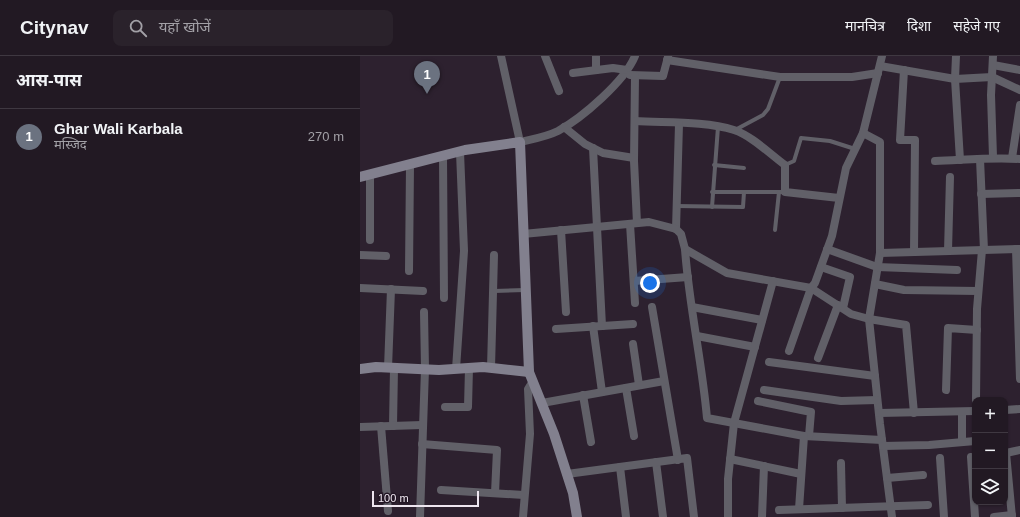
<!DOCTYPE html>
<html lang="hi">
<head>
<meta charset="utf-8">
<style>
  :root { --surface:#221923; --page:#2a222b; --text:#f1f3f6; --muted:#a2a0a6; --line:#3f3841; --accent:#caba3a }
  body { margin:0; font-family:Arial,"Noto Sans Devanagari",sans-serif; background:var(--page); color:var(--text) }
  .controls { position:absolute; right:12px; bottom:12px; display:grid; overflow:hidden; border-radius:8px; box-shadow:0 1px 3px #0004 }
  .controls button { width:36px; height:36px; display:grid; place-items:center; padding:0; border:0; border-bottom:1px solid var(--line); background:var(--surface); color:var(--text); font:20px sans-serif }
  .scale { position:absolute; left:12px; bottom:10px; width:107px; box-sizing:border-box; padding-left:4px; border:2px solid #eee6f0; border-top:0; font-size:11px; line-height:14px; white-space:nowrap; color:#eee6f0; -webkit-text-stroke:3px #231725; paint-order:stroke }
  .you { position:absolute; left:290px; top:227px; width:14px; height:14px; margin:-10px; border:3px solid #fff; border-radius:50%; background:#1a73e8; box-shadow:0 0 0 6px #1a73e833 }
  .badge { display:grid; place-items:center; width:26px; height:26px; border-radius:50%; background:var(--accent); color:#fff; font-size:13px; font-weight:700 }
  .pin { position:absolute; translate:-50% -33px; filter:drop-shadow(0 1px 2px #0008) }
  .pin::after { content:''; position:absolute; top:21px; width:14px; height:12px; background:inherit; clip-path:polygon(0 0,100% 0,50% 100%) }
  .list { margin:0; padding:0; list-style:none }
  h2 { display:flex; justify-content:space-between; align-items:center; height:52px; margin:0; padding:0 16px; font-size:17px }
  h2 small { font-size:13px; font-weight:400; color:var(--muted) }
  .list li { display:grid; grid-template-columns:26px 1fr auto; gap:12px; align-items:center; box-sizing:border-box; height:56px; padding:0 16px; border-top:1px solid var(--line) }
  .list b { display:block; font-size:15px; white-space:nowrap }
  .list p { margin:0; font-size:13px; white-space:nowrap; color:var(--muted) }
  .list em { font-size:13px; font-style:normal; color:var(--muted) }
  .icon { flex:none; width:22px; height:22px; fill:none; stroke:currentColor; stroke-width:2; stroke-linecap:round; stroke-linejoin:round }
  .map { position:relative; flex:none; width:660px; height:461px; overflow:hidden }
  header { display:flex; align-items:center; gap:24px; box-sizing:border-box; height:56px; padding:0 20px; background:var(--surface); border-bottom:1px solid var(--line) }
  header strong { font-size:19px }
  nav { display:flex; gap:22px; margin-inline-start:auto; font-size:14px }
  .search { width:280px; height:36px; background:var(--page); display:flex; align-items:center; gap:10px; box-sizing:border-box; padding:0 14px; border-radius:8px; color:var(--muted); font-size:15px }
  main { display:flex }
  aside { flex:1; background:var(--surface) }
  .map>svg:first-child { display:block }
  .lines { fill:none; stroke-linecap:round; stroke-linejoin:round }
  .lane { stroke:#616068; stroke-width:4 }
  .street { stroke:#616068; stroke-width:8 }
  .secondary { stroke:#82808e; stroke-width:10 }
</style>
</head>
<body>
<header>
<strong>Citynav</strong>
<div class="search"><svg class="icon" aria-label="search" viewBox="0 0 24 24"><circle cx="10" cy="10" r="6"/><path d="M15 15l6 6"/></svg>यहाँ खोजें</div>
<nav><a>मानचित्र</a><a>दिशा</a><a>सहेजे गए</a></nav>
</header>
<main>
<aside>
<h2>आस-पास<small></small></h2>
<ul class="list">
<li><span class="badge" style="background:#6b7280">1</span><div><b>Ghar Wali Karbala</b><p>मस्जिद</p></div><em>270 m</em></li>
</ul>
</aside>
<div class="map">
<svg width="660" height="461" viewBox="0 0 660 461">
  <rect width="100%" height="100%" fill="#2d212f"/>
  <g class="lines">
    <g class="lane">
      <path d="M375 74 403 59 408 53 420 21"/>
      <path d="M354 109 384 112"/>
      <path d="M425 109 434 105 441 82 470 85 495 93"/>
      <path d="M352 136H425"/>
      <path d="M316 150 383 151 384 136"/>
      <path d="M352 151 358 71"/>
      <path d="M415 174 419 136"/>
      <path d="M134 235 165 234"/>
    </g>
    <g class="street">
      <path d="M141 0 160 86C173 83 186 81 198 75 222 62 265 25 275 0"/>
      <path d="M185 0 199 35"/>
      <path d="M596 0 595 23 600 104"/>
      <path d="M307 4 420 21H492L518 17"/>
      <path d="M633 9 660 14"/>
      <path d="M520 10 595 23 632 21 660 34"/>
      <path d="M236 14V0"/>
      <path d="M544 14 540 84H555L554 196"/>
      <path d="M213 17 253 12 267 14"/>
      <path d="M270 19 303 20 308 1"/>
      <path d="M275 20 274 105 277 167"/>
      <path d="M275 65C305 67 345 65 374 74 392 80 410 98 425 109V136L479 142"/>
      <path d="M204 71 225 88 243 97 274 102"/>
      <path d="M503 77 520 86V197L509 263 520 368 532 461"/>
      <path d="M233 92 242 270"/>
      <path d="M83 100 84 242"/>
      <path d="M633 101 631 39 633 0"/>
      <path d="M652 102 660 49"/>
      <path d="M620 103 624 194"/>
      <path d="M575 105C604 104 632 101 660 103"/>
      <path d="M621 138 660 137"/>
      <path d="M270 168 275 247"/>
      <path d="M316 173 319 68"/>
      <path d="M201 174 206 256"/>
      <path d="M163 178 289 166 316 173 321 178 325 193 367 217 451 232 491 258 509 263 546 269 554 357"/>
      <path d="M10 184V119"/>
      <path d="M325 193C329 250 342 305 347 362L444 380 522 384"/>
      <path d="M467 193 517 211 597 214"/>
      <path d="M656 193 660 323"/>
      <path d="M588 195 590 121"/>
      <path d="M520 197 660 193"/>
      <path d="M0 199 26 200"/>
      <path d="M461 211 490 221 483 252"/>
      <path d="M49 215 50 109"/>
      <path d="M274 225 328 221"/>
      <path d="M515 228 544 234 618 235"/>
      <path d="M0 232 63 235"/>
      <path d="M292 251 318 404"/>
      <path d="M332 251 402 264"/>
      <path d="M233 270 242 336"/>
      <path d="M196 273 273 268"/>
      <path d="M337 280 395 291"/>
      <path d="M273 288 279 329"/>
      <path d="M429 295 451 232 455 227 472 180 486 112 503 77 522 0"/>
      <path d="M458 302 478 249"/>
      <path d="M409 306 515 320"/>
      <path d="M28 312 31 233"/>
      <path d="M131 312 134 199"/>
      <path d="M96 313 104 195 100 96"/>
      <path d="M266 332 274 380"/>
      <path d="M404 334 481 345 517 344"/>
      <path d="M586 334 588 272 617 274"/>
      <path d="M223 339 231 386"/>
      <path d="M616 344 617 253 622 194"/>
      <path d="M398 345 451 356 449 380"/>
      <path d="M182 347 304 325"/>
      <path d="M85 351H108L109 312"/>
      <path d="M645 354 660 353"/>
      <path d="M602 356V386"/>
      <path d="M519 357 615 355"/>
      <path d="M21 370 28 455"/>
      <path d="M33 370 34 312"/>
      <path d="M0 371 62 369"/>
      <path d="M62 388 137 394 135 437"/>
      <path d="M523 390 569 389 615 385"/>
      <path d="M611 401 615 461"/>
      <path d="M580 402 584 461"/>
      <path d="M370 403 441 418"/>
      <path d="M296 406 303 461"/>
      <path d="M481 407 482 452"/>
      <path d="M260 411 266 461"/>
      <path d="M207 418 327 402 334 461"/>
      <path d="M527 422 563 419"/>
      <path d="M81 434 164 439"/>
      <path d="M439 453 444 380"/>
      <path d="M419 454 568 449"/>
      <path d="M60 461 65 313 64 256"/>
      <path d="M163 461 170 378 168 333 173 325"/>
      <path d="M368 461V423L374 367 413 225"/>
      <path d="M402 461 404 410"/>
      <path d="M634 461 652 459"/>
      <path d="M652 461 646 397 660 394"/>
    </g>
    <g class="secondary">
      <path d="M0 121 105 94 160 86 169 316 194 378 213 437 217 461"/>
      <path d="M0 313 16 311 79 314 123 311 169 316"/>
    </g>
  </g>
</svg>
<div class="controls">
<button>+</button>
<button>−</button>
<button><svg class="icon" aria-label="layers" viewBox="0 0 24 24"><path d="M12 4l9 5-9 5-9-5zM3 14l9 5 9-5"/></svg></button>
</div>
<div class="scale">100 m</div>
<div class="you"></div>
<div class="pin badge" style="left:67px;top:38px;background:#6b7280">1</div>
</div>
</main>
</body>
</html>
